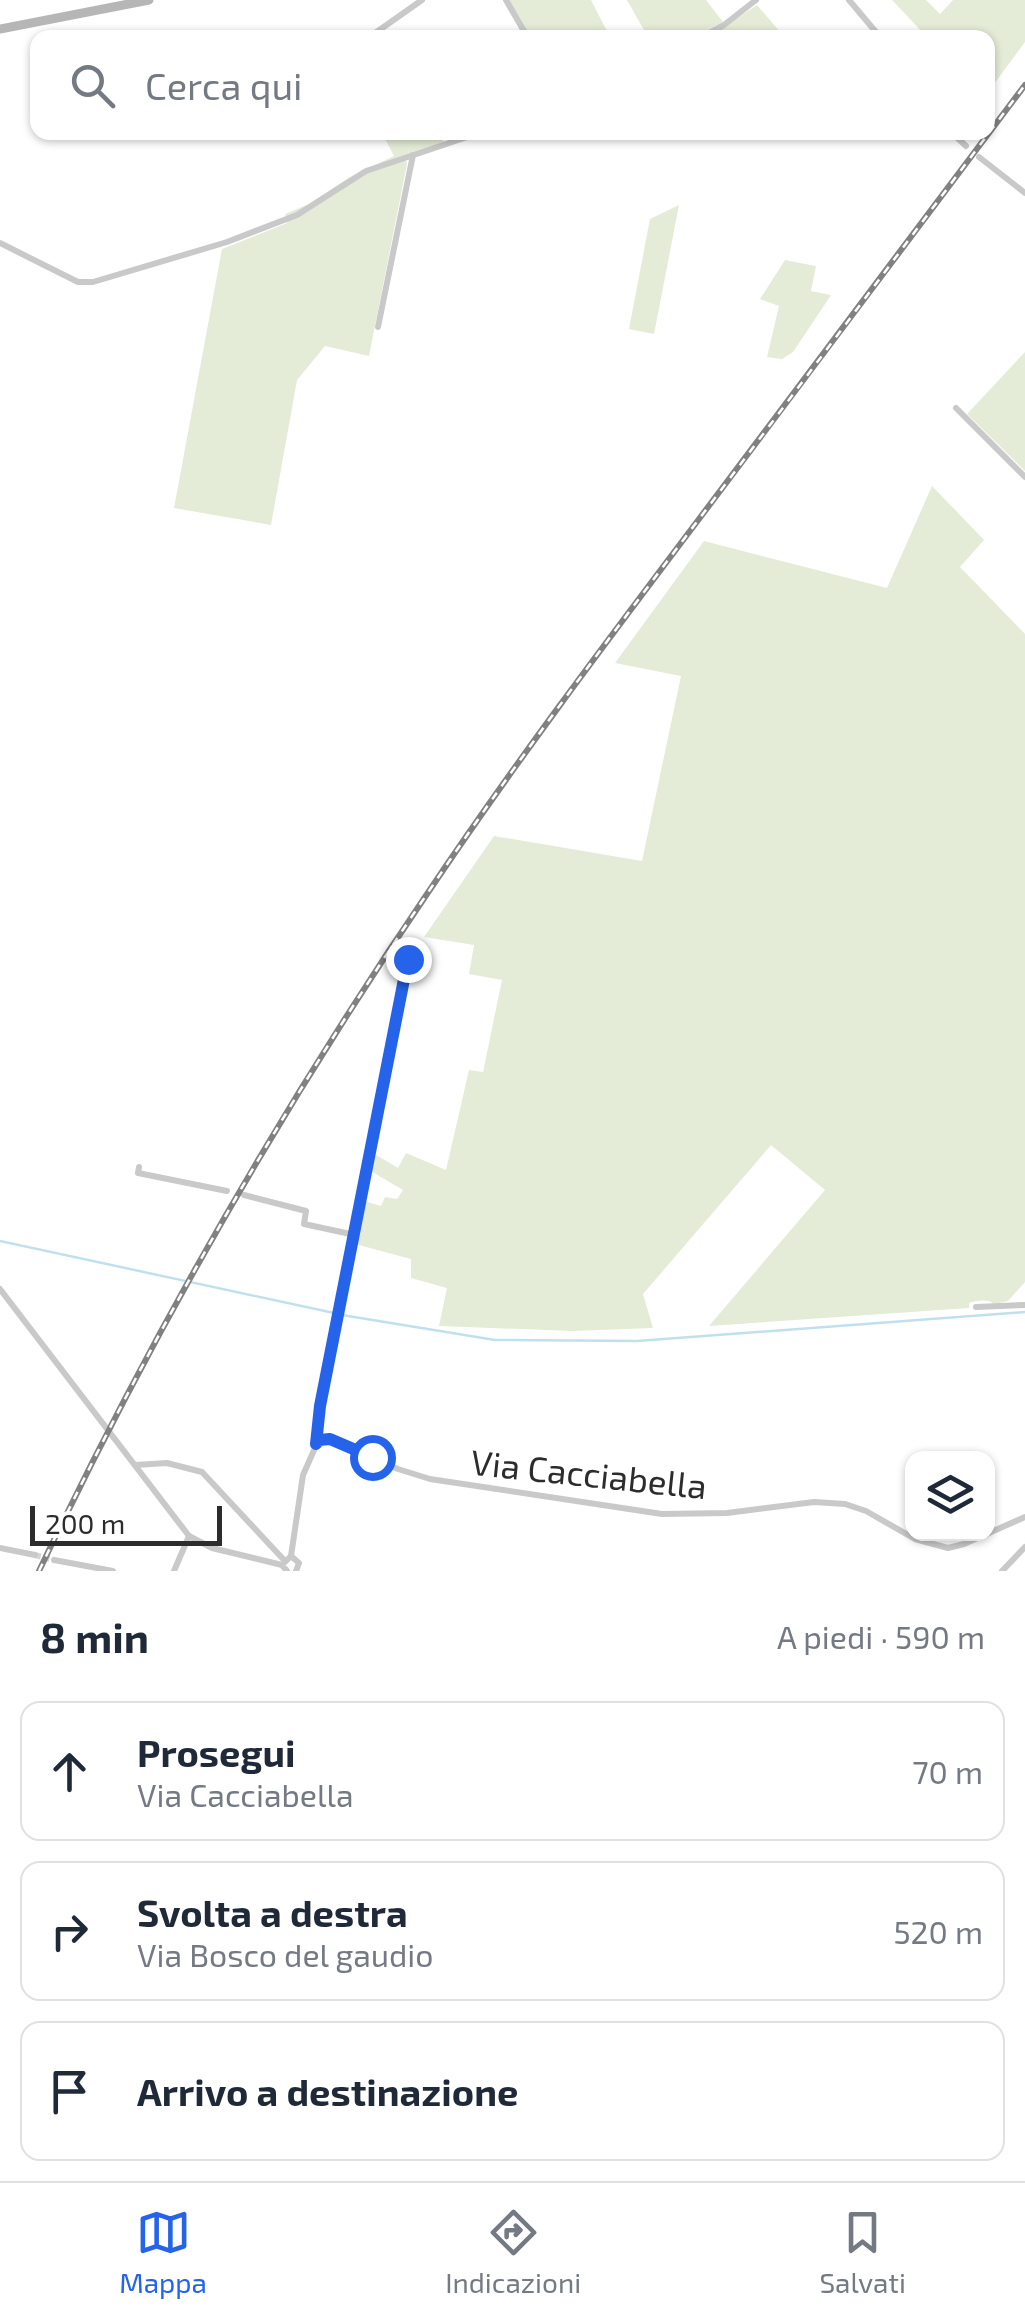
<!DOCTYPE html>
<html lang="it">
<head>
<meta charset="utf-8">
<style>
  :root { --surface:#fff; --page:#f6f6f7; --text:#1f2937; --muted:#747a83; --line:#e0e1e3; --accent:#2563eb }
  body { margin:0; font-family:"Exo 2",sans-serif; background:var(--page); color:var(--text) }
  .controls { position:absolute; right:30px; bottom:30px; display:grid; overflow:hidden; border-radius:20px; box-shadow:0 2px 8px #0004 }
  .controls button { width:90px; height:90px; display:grid; place-items:center; padding:0; border:0; border-bottom:2px solid var(--line); background:var(--surface); color:var(--text); font:50px sans-serif }
  .scale { position:absolute; left:30px; bottom:25px; width:192px; box-sizing:border-box; padding-left:10px; border:5px solid #2c2c2c; border-top:0; font-size:28px; line-height:35px; white-space:nowrap; color:#2c2c2c; -webkit-text-stroke:8px #fff; paint-order:stroke }
  .stop { position:absolute; width:30px; height:30px; margin:-22px; border:8px solid #2563eb; border-radius:50%; background:#fff }
  .stop.end { background:#2563eb; border-color:#fff; box-shadow:0 2px 10px #0008 }
  .list { margin:0; padding:0; list-style:none }
  h2 { display:flex; justify-content:space-between; align-items:center; height:130px; margin:0; padding:0 40px; font-size:42px }
  h2 small { font-size:32px; font-weight:400; color:var(--muted) }
  .list li { display:grid; grid-template-columns:65px 1fr auto; gap:30px; align-items:center; box-sizing:border-box; height:140px; margin:0 20px 20px; padding:0 20px; border:2px solid var(--line); border-radius:20px }
  .list b { display:block; font-size:38px; white-space:nowrap }
  .list p { margin:0; font-size:32px; white-space:nowrap; color:var(--muted) }
  .list em { font-size:32px; font-style:normal; color:var(--muted) }
  .icon { flex:none; width:55px; height:55px; fill:none; stroke:currentColor; stroke-width:2; stroke-linecap:round; stroke-linejoin:round }
  .map { position:relative; flex:none; width:1025px; height:1571px; overflow:hidden }
  .search { position:absolute; background:var(--surface); box-shadow:0 2px 8px #0004; left:30px; right:30px; top:30px; height:110px; display:flex; align-items:center; gap:25px; box-sizing:border-box; padding:0 35px; border-radius:20px; color:var(--muted); font-size:38px }
  .sheet { height:610px; background:var(--surface) }
  nav { display:flex; justify-content:space-around; align-items:center; box-sizing:border-box; height:140px; border-top:2px solid var(--line); background:var(--surface); font-size:28px; color:var(--muted) }
  nav a { display:grid; justify-items:center; gap:5px }
  nav .on { color:var(--accent) }
  .map>svg:first-child { display:block }
  .green { fill:#e4ecd7 }
  .lines { fill:none; stroke-linecap:round; stroke-linejoin:round }
  .stream { stroke:#c1e0ee; stroke-width:2.5 }
  .street-tunnel { stroke:#d5d5d5; stroke-width:6; stroke-dasharray:6 3; stroke-linecap:butt }
  .street { stroke:#c9c9c9; stroke-width:6 }
  .secondary { stroke:#b6b6b6; stroke-width:9 }
  .rail-casing { stroke:#818181; stroke-width:6 }
  .rail { stroke:#fff; stroke-width:2.5; stroke-dasharray:8; stroke-linecap:butt }
  .route { stroke:#2563eb; stroke-width:12 }
  .labels { text-anchor:middle; dominant-baseline:central; stroke-width:10; stroke-linejoin:round; paint-order:stroke }
  .street-label { font-size:35px; fill:#2c2c2c; stroke:#fff }
</style>
</head>
<body>
<div class="map">
<svg width="1025" height="1571" viewBox="0 0 1025 1571">
  <rect width="100%" height="100%" fill="#fff"/>
  <g class="green">
    <path d="M507 0H591L610 37H530Z"/>
    <path d="M627 0H706L723 22 692 37H648Z"/>
    <path d="M892 0H926L940 14 953 0H1025V42L988 92V38L927 37Z"/>
    <path d="M757 5 781 33 775 37 707 38Z"/>
    <path d="M382 133H439L445 144 405 156 407 164 369 356 325 346 297 380 271 525 174 508 222 249 287 223 285 214 309 204 350 177 394 156Z"/>
    <path d="M679 205 654 334 629 329 650 219Z"/>
    <path d="M785 260 816 266 811 291 831 295 793 352 782 359 767 357 779 306 760 299Z"/>
    <path d="M1025 352V471L967 414Z"/>
    <path d="M932 486 984 540 960 567 1025 634V1282L1008 1301 994 1304C989 1299 976 1300 969 1303V1308L709 1326 825 1190 771 1145 643 1294 653 1328 573 1331 439 1326 447 1288 411 1278V1259L355 1244 364 1201 381 1206 385 1197 397 1199 403 1190 369 1170 373 1153 398 1168 406 1153 446 1170 469 1070 483 1072 502 980 469 974 474 945 424 937 494 836 642 861 681 676 615 663 704 541 887 588Z"/>
  </g>
  <g class="lines">
    <path class="stream" d="M0 1241 348 1316 495 1340 637 1341 1025 1312"/>
    <path class="street-tunnel" d="M35 1555 54 1560"/>
    <g class="street">
      <path d="M506 0 528 38"/>
      <path d="M849 0 881 38"/>
      <path d="M368 38 422 0"/>
      <path d="M699 38 724 25 756 0"/>
      <path d="M951 132 966 146"/>
      <path d="M979 157 1025 193"/>
      <path d="M0 243 78 282H93L227 242 297 215 366 171 482 132"/>
      <path d="M378 327 413 155"/>
      <path d="M956 408 1025 477"/>
      <path d="M139 1167 138 1173 227 1191"/>
      <path d="M244 1195 306 1211 304 1224 355 1235"/>
      <path d="M0 1289 189 1536 212 1548 282 1565"/>
      <path d="M976 1307 1025 1305"/>
      <path d="M316 1444 320 1405 407 959"/>
      <path d="M135 1465 167 1463 202 1472 284 1560"/>
      <path d="M0 1548 35 1555"/>
      <path d="M291 1556 299 1563 296 1571"/>
      <path d="M54 1560 113 1571"/>
      <path d="M174 1571 189 1536"/>
      <path d="M287 1571 282 1565 291 1556 303 1475 319 1439H330L398 1469 430 1479 662 1514 727 1513 814 1502 845 1504 866 1511 915 1539 948 1548 964 1544 1025 1517"/>
      <path d="M1002 1571 1025 1547"/>
    </g>
    <path class="secondary" d="M0 29 149 0"/>
    <defs>
      <path id="rail" d="M39 1571C151 1336 281 1109 427 894 512 767 604 645 696 523 806 378 915 231 1025 85"/>
    </defs>
    <use href="#rail" class="rail-casing"/>
    <use href="#rail" class="rail"/>
  </g>
  <g class="lines">
    <path class="route" d="M372 1457 330 1439 319 1440 316 1444 320 1406 408 959"/>
  </g>
  <g class="labels">
    <g class="street-label">
      <text transform="translate(589 1473) rotate(6)">Via Cacciabella</text>
    </g>
  </g>
</svg>
<div class="controls">
<button><svg class="icon" aria-label="layers" viewBox="0 0 24 24"><path d="M12 4l9 5-9 5-9-5zM3 14l9 5 9-5"/></svg></button>
</div>
<div class="scale">200 m</div>
<div class="stop" style="left:372px;top:1457px"></div>
<div class="stop end" style="left:408px;top:959px"></div>
<div class="search"><svg class="icon" aria-label="search" viewBox="0 0 24 24"><circle cx="10" cy="10" r="6"/><path d="M15 15l6 6"/></svg>Cerca qui</div>
</div>
<section class="sheet">
<h2>8 min<small>A piedi · 590 m</small></h2>
<ul class="list">
<li><svg class="icon" aria-label="ahead" viewBox="0 0 24 24"><path d="M12 20V5M6 11l6-6 6 6"/></svg><div><b>Prosegui</b><p>Via Cacciabella</p></div><em>70 m</em></li>
<li><svg class="icon" aria-label="right" viewBox="0 0 24 24"><path d="M7 20v-9h11M14 6l5 5-5 5"/></svg><div><b>Svolta a destra</b><p>Via Bosco del gaudio</p></div><em>520 m</em></li>
<li><svg class="icon" aria-label="arrive" viewBox="0 0 24 24"><path d="M6 21V4h12l-3 4 3 4H6"/></svg><div><b>Arrivo a destinazione</b></div></li>
</ul>
</section>
<nav>
<a class="on"><svg class="icon" aria-label="map" viewBox="0 0 24 24"><path d="M3 6l6-2 6 2 6-2v14l-6 2-6-2-6 2zM9 4v14M15 6v14"/></svg>Mappa</a>
<a><svg class="icon" aria-label="directions" viewBox="0 0 24 24"><path d="M12 3l9 9-9 9-9-9zM9 14v-3h6M13 9l2 2-2 2"/></svg>Indicazioni</a>
<a><svg class="icon" aria-label="saved" viewBox="0 0 24 24"><path d="M7 4h10v16l-5-4-5 4z"/></svg>Salvati</a>
</nav>
</body>
</html>
